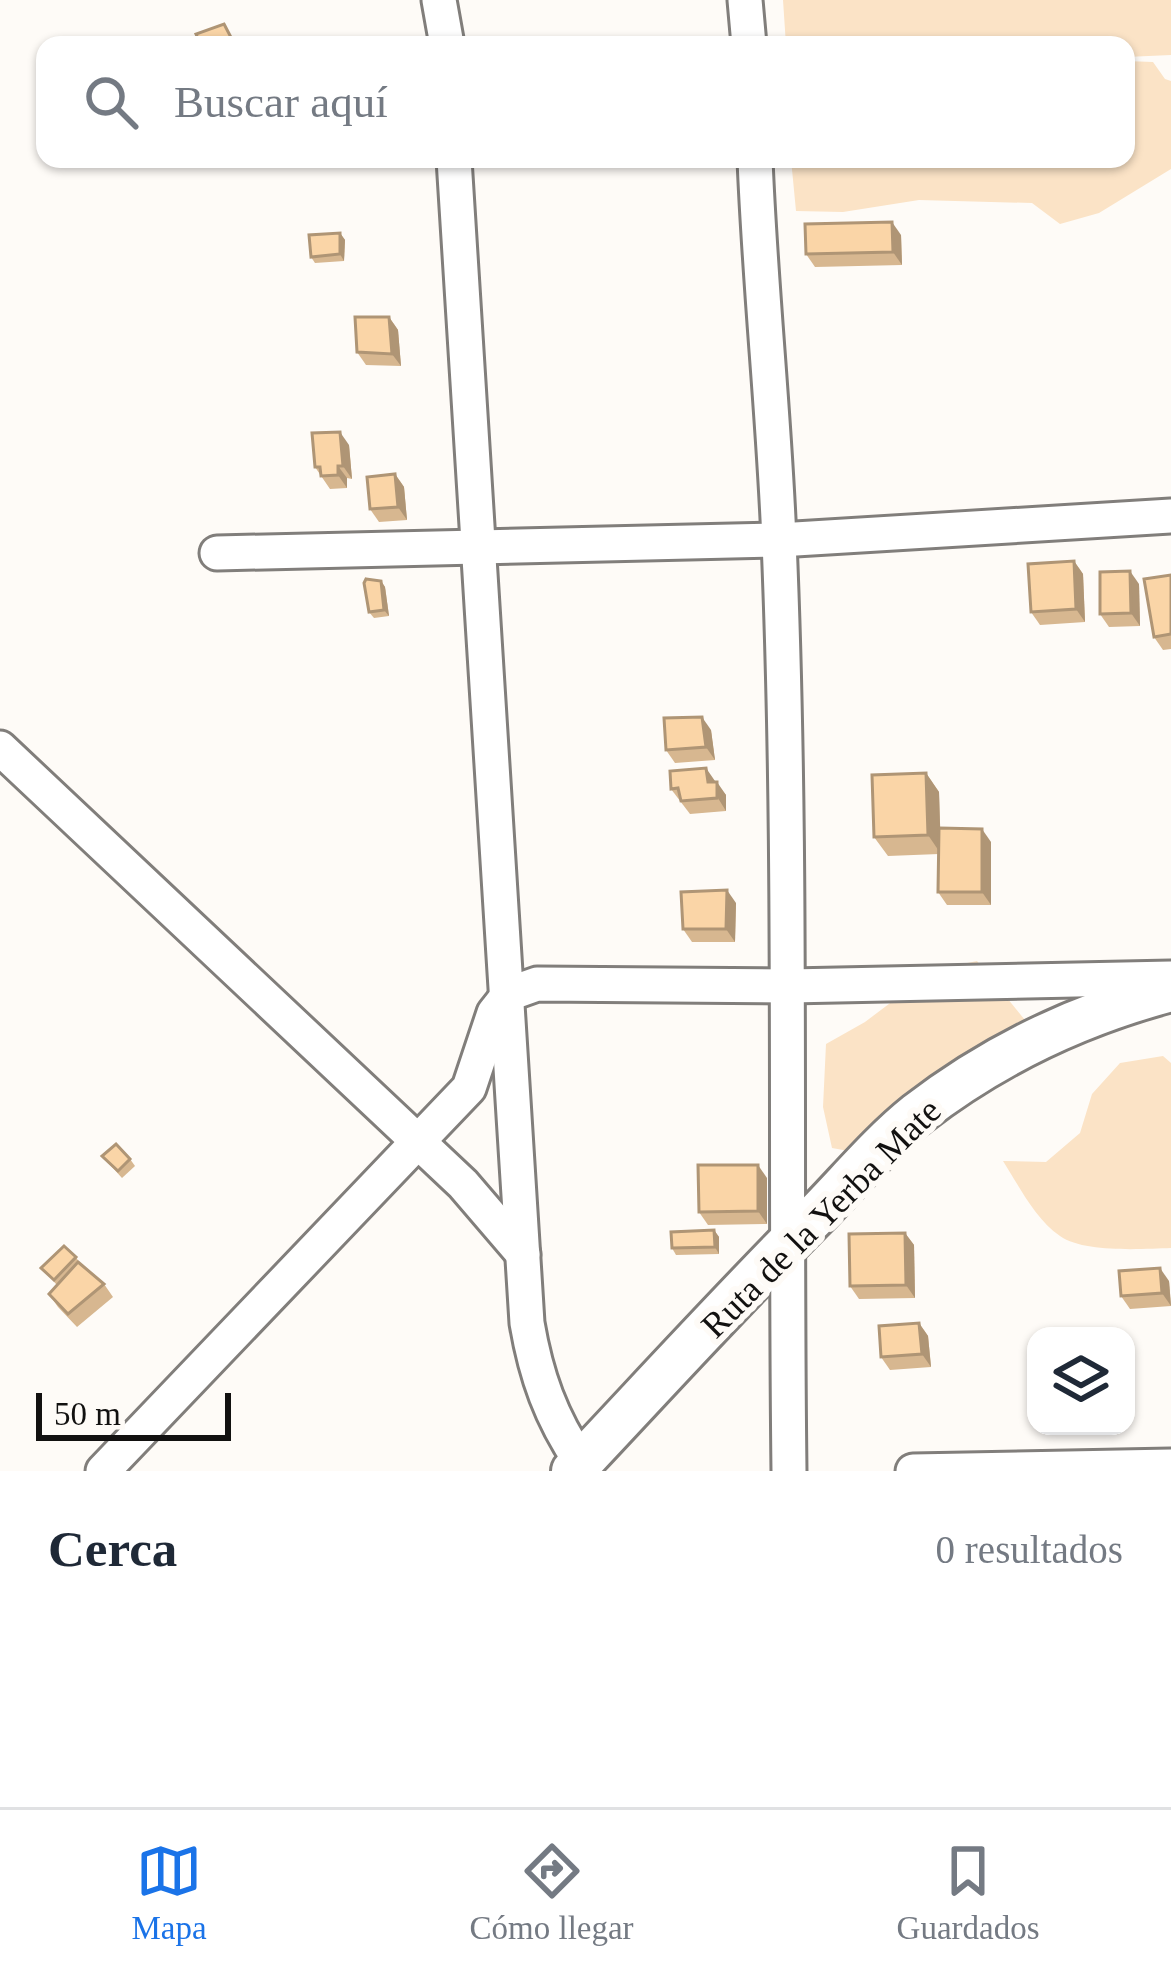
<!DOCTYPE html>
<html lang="es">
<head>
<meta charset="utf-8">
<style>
  :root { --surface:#fff; --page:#f2f2f3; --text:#1f2937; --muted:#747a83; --line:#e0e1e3; --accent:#1a73e8 }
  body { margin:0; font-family:Georgia,serif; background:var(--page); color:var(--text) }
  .controls { position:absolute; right:36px; bottom:36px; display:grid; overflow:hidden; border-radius:24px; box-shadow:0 3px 9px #0004 }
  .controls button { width:108px; height:108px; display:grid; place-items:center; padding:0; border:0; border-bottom:3px solid var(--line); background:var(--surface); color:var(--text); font:60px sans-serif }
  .scale { position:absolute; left:36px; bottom:30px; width:195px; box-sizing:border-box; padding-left:12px; border:6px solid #121110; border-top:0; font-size:33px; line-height:42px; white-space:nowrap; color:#121110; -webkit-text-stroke:9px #fefbf7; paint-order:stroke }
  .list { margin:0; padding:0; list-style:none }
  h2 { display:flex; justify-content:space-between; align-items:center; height:156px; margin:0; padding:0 48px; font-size:51px }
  h2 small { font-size:39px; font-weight:400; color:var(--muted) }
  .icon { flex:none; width:66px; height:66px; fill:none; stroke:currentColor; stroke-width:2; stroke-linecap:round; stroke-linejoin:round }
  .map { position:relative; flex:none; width:1171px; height:1471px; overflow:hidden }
  .search { position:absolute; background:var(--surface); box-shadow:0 3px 9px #0004; left:36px; right:36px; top:36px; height:132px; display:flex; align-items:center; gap:30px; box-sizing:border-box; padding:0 42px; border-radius:24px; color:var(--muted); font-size:45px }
  .sheet { height:336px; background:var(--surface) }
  nav { display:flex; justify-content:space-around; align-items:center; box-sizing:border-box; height:168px; border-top:3px solid var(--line); background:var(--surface); font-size:33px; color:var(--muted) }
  nav a { display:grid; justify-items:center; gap:6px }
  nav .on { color:var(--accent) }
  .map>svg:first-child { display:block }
  .green { fill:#fbe3c6 }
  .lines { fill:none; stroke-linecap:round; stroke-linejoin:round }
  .minor-casing { stroke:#817e7b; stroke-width:39 }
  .major-casing { stroke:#817e7b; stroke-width:48 }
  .minor { stroke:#fff; stroke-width:33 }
  .major { stroke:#fff; stroke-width:42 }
  .wall { fill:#d7b790 }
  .shaded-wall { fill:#af9575 }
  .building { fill:#fad5a7; stroke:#af9575; stroke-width:3 }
  .labels { text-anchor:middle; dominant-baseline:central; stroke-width:12; stroke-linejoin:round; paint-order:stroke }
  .street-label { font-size:36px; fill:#121110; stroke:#fefbf7 }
</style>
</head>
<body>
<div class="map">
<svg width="1171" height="1471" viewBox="0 0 1171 1471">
  <rect width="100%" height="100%" fill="#fefbf7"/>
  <g class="green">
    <path d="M783 0H1171V55L1126 57V45H786Z"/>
    <path d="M1126 61 1153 62 1165 79 1171 81V169L1099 213 1060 224 1032 203 919 200 843 212 796 211 791 159H1126Z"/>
    <path d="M977 961 1033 1030 871 1155 832 1148 823 1107 826 1044 865 1022 934 970Z"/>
    <path d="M1163 1056 1171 1063V1248C1141 1249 1084 1253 1060 1236 1035 1219 1019 1186 1003 1161L1046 1162 1080 1133 1092 1094 1120 1063Z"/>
  </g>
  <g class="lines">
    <defs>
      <g id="minor">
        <path d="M439 0 447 45"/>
        <path d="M745 0 749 45"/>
        <path d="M454 159 527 1323C536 1376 551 1418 581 1462"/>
        <path d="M755 159C760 287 774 414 779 541 792 851 785 1161 789 1471"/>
        <path d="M217 553 779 540 1171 516"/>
        <path d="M0 748 463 1184 523 1254"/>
        <path d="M103 1471 469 1088 494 1013 509 994 537 984 790 986 1171 978"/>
        <path d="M913 1471 1171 1466"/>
      </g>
      <path id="major" d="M573 1471C655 1384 735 1296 820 1211 851 1179 882 1142 917 1114 992 1056 1080 1014 1171 990"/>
    </defs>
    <use href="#minor" class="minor-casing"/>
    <use href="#major" class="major-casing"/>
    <use href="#minor" class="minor"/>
    <use href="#major" class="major"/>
  </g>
  <g class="wall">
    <path d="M340 233 345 240 344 261 315 263 311 257Z"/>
    <path d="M901 235 902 265 815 267 806 254Z"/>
    <path d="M389 317 398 330 401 366 366 365 357 352Z"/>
    <path d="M349 445 352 479 347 478V488L330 489 315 467Z"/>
    <path d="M395 474 404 487 407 520 379 522 370 509Z"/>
    <path d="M1074 561 1083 574 1085 622 1040 625 1031 612Z"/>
    <path d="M1171 575V649L1163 650 1154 637Z"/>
    <path d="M381 581 385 587 389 616 374 618 369 612Z"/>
    <path d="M1139 584 1140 626 1109 627 1100 614Z"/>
    <path d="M711 730 715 760 675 763 666 750Z"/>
    <path d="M926 773 939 792 940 828 991 842V905H947L938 892 939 854 888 856 874 837Z"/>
    <path d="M715 782 726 795V811L690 814 671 789Z"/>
    <path d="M736 903 735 942H692L683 929Z"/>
    <path d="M102 1156 130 1159 135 1166 122 1178Z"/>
    <path d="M767 1178V1224L708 1225 699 1212Z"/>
    <path d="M714 1230 719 1237V1254L676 1255 672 1248Z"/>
    <path d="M905 1233 914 1245 915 1298 859 1299 850 1286Z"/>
    <path d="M76 1257 80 1264 104 1284 113 1297 77 1327 58 1307 49 1294 57 1285 41 1268Z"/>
    <path d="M1169 1281 1171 1306 1130 1309 1121 1296Z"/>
    <path d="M919 1323 928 1336 931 1367 890 1370 881 1357Z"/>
  </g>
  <g class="shaded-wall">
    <path d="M892 222 901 235 902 265 893 252Z"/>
    <path d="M340 233 345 240 344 261 340 254Z"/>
    <path d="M389 317 398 330 401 366 392 354Z"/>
    <path d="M340 432 349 445 352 479 343 466Z"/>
    <path d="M338 466 347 478V488L338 475Z"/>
    <path d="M395 474 404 487 407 520 398 507Z"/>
    <path d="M1074 561 1083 574 1085 622 1076 609Z"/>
    <path d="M1130 571 1139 584 1140 626 1131 613Z"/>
    <path d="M381 581 385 587 389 616 384 610Z"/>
    <path d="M702 717 711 730 715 760 706 747Z"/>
    <path d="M706 768 715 781 717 794V782L726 795V811L708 782Z"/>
    <path d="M926 773 939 792 941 854 928 835Z"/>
    <path d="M982 829 991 842V905L982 892Z"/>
    <path d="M727 890 736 903 735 942 726 929Z"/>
    <path d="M758 1165 767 1178V1224L758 1211Z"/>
    <path d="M714 1230 719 1237V1254L715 1247Z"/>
    <path d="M905 1233 914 1245 915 1298 906 1285Z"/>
    <path d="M1160 1268 1169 1281 1171 1306 1162 1293Z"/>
    <path d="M919 1323 928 1336 931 1367 922 1354Z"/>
  </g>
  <g class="building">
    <path d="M224 24 235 45H201L196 34Z"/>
    <path d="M892 222 893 252 806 254 805 224Z"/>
    <path d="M340 233V254L311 257 309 235Z"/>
    <path d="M355 317H389L392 354 357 352Z"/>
    <path d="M340 432 343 466H338V475L321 476 320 467H315L312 433Z"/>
    <path d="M395 474 398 507 370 509 367 477Z"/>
    <path d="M1074 561 1076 609 1031 612 1028 564Z"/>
    <path d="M1130 571 1131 613 1100 614V572Z"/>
    <path d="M1171 575V634L1154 637 1144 579Z"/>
    <path d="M366 579 381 581 384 610 369 612 364 583Z"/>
    <path d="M702 717 706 747 666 750 664 718Z"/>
    <path d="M706 768 708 782H717V798L681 801 678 788 671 789 670 771Z"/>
    <path d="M926 773 928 835 874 837 872 775Z"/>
    <path d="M939 828 982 829V892H938Z"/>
    <path d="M727 890 726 929H683L681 892Z"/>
    <path d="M116 1144 130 1159 118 1171 102 1156Z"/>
    <path d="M698 1165H758V1211L699 1212Z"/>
    <path d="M714 1230 715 1247 672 1248 671 1232Z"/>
    <path d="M905 1233 906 1285 850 1286 849 1234Z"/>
    <path d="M64 1246 76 1257 54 1280 41 1268Z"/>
    <path d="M78 1262 104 1284 68 1314 49 1294Z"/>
    <path d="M1160 1268 1162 1293 1121 1296 1119 1271Z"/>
    <path d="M919 1323 922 1354 881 1357 879 1326Z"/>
  </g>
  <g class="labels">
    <g class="street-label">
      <text transform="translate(821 1218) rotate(-45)">Ruta de la Yerba Mate</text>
    </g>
  </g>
</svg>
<div class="controls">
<button><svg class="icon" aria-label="layers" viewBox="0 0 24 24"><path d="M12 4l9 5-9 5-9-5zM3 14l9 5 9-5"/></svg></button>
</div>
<div class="scale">50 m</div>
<div class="search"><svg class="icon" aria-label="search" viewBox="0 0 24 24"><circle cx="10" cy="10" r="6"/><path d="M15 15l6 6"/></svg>Buscar aquí</div>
</div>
<section class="sheet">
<h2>Cerca<small>0 resultados</small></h2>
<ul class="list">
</ul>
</section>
<nav>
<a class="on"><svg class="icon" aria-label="map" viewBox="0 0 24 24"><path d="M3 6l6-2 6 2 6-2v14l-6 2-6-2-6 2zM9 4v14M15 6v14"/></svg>Mapa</a>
<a><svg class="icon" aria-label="directions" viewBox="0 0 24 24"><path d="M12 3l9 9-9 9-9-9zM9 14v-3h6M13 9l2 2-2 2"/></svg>Cómo llegar</a>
<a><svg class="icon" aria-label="saved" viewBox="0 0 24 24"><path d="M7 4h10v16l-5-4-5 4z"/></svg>Guardados</a>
</nav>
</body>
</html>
